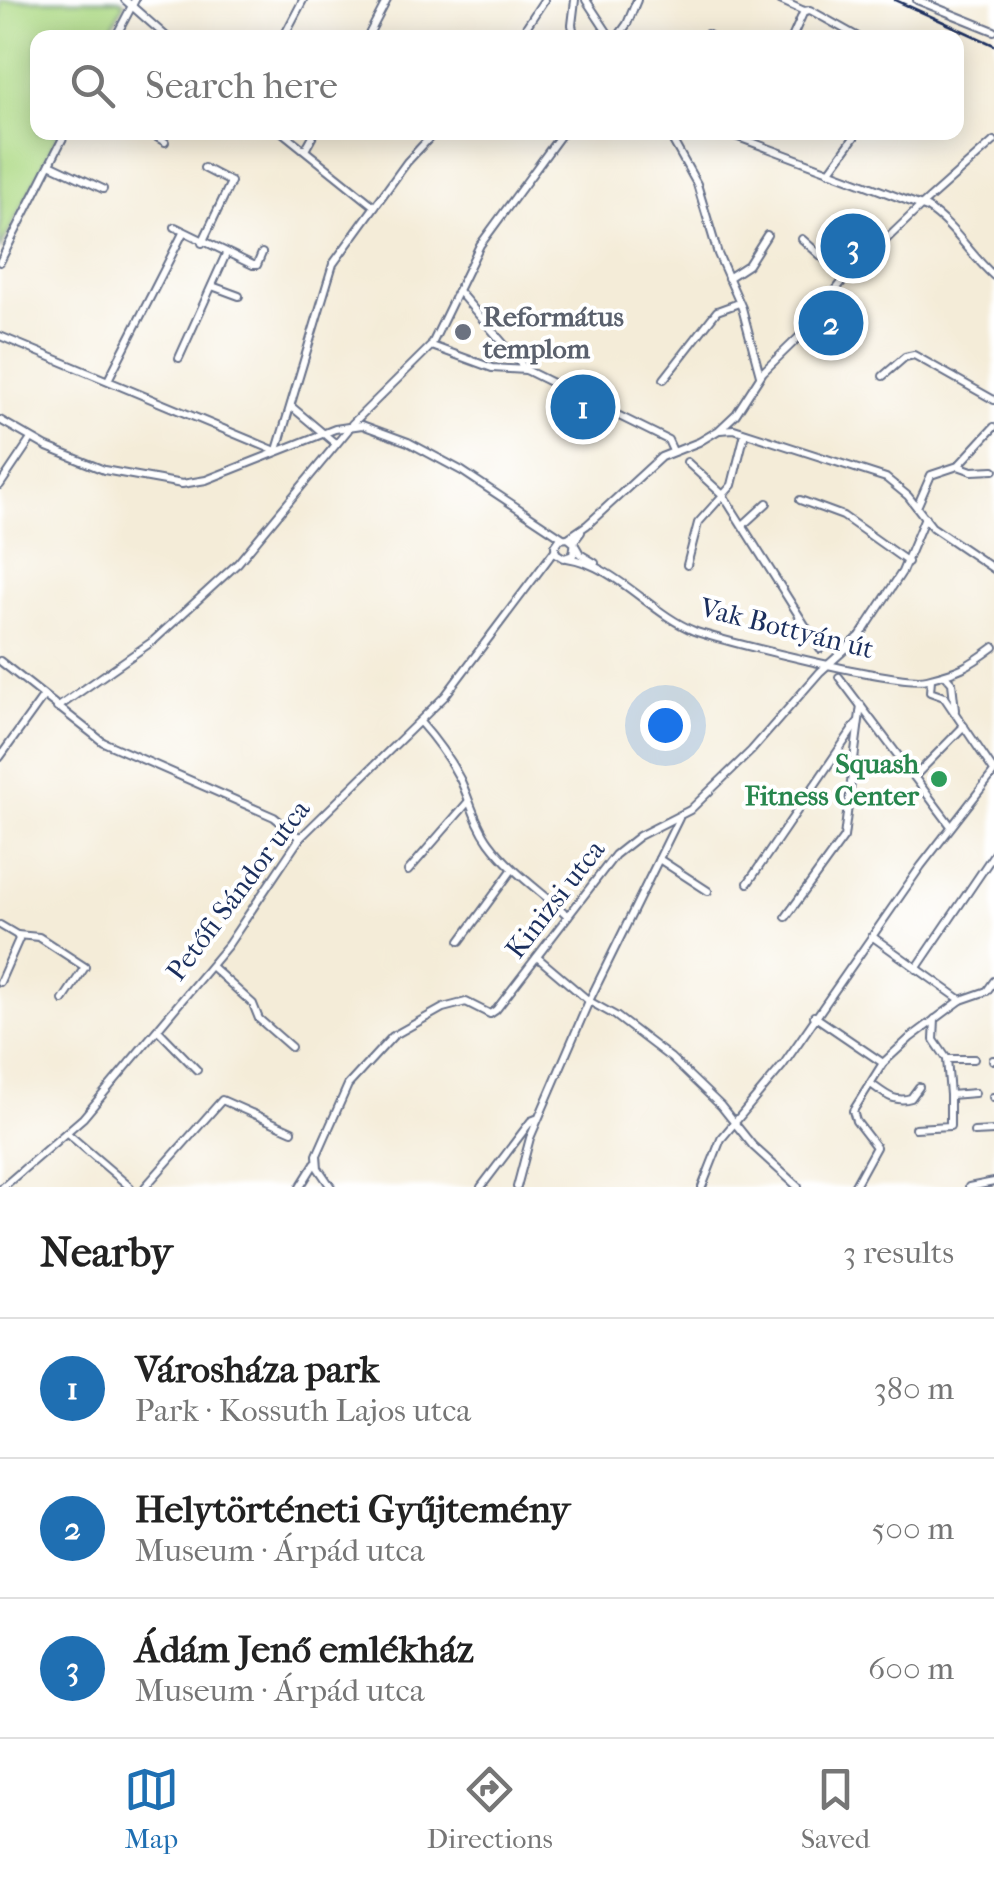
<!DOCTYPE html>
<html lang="en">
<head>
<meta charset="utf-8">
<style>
  :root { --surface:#fff; --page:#f6f6f6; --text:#222; --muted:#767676; --line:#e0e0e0; --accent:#1f6fb2 }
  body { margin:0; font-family:"IM FELL French Canon",serif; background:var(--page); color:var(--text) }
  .you { position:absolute; left:665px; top:725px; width:35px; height:35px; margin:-25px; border:8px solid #fff; border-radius:50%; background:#1a73e8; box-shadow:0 0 0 15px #1a73e833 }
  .badge { display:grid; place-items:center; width:65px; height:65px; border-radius:50%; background:var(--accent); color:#fff; font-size:32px; font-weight:700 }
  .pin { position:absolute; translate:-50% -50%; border:5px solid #fff; box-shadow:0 2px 10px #0006 }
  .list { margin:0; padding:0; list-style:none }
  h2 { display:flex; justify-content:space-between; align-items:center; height:130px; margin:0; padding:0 40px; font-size:42px }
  h2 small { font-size:32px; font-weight:400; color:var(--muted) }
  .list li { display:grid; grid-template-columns:65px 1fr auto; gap:30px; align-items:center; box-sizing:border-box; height:140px; padding:0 40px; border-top:2px solid var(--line) }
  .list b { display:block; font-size:38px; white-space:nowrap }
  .list p { margin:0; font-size:32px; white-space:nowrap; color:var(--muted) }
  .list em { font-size:32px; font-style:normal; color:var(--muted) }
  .icon { flex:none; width:55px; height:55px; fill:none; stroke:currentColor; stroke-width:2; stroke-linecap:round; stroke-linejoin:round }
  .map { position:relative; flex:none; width:994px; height:1187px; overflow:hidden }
  .search { position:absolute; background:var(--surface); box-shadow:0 5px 25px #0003; left:30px; right:30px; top:30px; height:110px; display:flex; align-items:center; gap:25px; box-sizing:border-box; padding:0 35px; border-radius:20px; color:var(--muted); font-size:38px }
  .sheet { height:550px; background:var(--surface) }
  nav { display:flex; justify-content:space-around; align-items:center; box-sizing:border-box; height:140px; border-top:2px solid var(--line); background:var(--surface); font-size:28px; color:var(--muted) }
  nav a { display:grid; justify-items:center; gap:5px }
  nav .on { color:var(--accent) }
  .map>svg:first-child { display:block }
  .green { fill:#aeda86; stroke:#648472; stroke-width:2.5 }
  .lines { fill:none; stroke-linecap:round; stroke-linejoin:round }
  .minor-casing { stroke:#677189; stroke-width:10 }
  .minor { stroke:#fff; stroke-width:6 }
  .tram { stroke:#1b2f5e; stroke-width:2.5 }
  .worship-dot { fill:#6b7280; stroke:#fff; stroke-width:4 }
  .leisure-dot { fill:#2e9e5b; stroke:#fff; stroke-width:4 }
  .labels { text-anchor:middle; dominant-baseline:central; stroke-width:8; stroke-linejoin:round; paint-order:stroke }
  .worship-label { font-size:28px; font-weight:bold; fill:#5b616d; stroke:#fff; text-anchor:start }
  .street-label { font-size:28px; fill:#1b2f5e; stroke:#fff }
  .leisure-label { font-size:28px; font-weight:bold; fill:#27864d; stroke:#fff; text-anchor:end }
</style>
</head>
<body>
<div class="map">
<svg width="994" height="1187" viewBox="0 0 994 1187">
  <rect width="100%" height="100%" fill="#fff"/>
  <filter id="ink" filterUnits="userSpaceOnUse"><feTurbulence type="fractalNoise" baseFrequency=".01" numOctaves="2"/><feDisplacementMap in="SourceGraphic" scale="20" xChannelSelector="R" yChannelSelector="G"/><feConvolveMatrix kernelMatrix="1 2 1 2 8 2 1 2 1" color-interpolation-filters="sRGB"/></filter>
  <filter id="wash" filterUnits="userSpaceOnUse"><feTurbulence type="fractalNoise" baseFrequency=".0048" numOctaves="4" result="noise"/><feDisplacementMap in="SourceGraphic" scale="40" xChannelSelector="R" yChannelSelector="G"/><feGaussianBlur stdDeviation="2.25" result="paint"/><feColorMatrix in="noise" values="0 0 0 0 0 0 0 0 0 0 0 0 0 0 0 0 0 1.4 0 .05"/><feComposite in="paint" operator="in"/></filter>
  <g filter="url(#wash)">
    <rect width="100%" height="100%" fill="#f4ecd8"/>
    <path class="green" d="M0 0H121L124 3 107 37 38 38V132L59 133 0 250Z"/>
  </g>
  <g filter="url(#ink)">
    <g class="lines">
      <defs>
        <g id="minor">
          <path d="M125 0 168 38"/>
          <path d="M586 0 611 38"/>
          <path d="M780 0 804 11 810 10 860 38"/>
          <path d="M917 0 994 31"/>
          <path d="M707 34 714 38"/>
          <path d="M115 38 135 0"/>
          <path d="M283 38 303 0"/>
          <path d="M367 38 387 0"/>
          <path d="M519 38 544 0"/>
          <path d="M575 38 572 25 575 0"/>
          <path d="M617 38 627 24 637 0"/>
          <path d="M792 38 804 11"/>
          <path d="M148 132 165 142"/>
          <path d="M282 132 374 206"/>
          <path d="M668 132 697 184 718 254 742 308 760 375"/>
          <path d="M725 132 927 208C955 226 970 255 994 276"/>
          <path d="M305 150 315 132"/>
          <path d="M50 164 103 189"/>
          <path d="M829 172 858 132"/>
          <path d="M175 227 253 265H257L262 253"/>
          <path d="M802 239 846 278"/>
          <path d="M202 243 231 182 204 168"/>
          <path d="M0 262 66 132"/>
          <path d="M728 278 748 265 767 235"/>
          <path d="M212 286 239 296"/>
          <path d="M460 293 526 370"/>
          <path d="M0 336 276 451"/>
          <path d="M432 346 492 368 526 370 668 440 673 451"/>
          <path d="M179 358 226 254"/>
          <path d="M883 376 905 357 914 355 994 400"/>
          <path d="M664 379 717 311 739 303"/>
          <path d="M108 380 183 233"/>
          <path d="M292 407 336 444"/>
          <path d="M0 420 47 447 104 470 182 484 206 480 335 429 362 425 408 442 462 471 563 538"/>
          <path d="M352 424 431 346 480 245 563 132"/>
          <path d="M720 430 734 429 886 478 908 496 932 527 994 569"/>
          <path d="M277 450 333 264 407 162 435 132"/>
          <path d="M687 462 723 495 820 649"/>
          <path d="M958 466 972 471 994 470"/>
          <path d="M0 485 31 439"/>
          <path d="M800 500 843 516 908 562"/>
          <path d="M917 507 931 475 958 466 994 427"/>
          <path d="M743 525 767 503"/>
          <path d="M568 538 587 525 661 457 699 442 719 430 736 414 763 372 799 337 842 282 921 206 994 141"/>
          <path d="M574 543 568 538 560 539 555 546 556 553 564 558 573 555 575 540 581 532"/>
          <path d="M576 547 580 554 595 563"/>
          <path d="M567 558C615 565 650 613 694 631 725 642 903 686 927 679 959 671 966 668 994 647"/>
          <path d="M687 565 698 523 732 485 745 433"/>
          <path d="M0 661 103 742 274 817 300 838"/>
          <path d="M945 675 952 683 955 710"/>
          <path d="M839 677 951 826"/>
          <path d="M931 679 930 692 944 697"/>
          <path d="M944 697 994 771"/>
          <path d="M57 708 153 641 238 563 348 430"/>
          <path d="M420 722C435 739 449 758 460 779 470 800 475 823 489 842 511 872 541 891 568 916"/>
          <path d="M0 757 43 697"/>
          <path d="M915 776 964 726"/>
          <path d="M659 859 708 891"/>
          <path d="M408 871 468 802"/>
          <path d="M748 883 857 723"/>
          <path d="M786 917 844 837 861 705"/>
          <path d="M0 925 17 935 19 939 0 982"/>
          <path d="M17 935 39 937 85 967 63 1000"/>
          <path d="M873 937 961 1000"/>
          <path d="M460 941 512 870"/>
          <path d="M537 957 589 1001 616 1016 671 1058 721 1106 753 1146 798 1187"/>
          <path d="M211 966 253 1004 259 1019 291 1047"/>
          <path d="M916 969 994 854"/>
          <path d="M814 1016 883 1063"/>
          <path d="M935 1019 934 1040 947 1059 950 1095 975 1093"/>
          <path d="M158 1030 197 1070"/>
          <path d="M947 1059H974"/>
          <path d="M993 1060H994"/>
          <path d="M871 1084C885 1094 894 1103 911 1098L919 1087"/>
          <path d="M993 1097H994"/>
          <path d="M915 1128 950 1126V1095"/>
          <path d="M974 1132 994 1131"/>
          <path d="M67 1133 130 1187"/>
          <path d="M3 1187 83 1118 228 945 300 838 445 696 555 550"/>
          <path d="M145 1187 222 1100 292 1131"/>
          <path d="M300 1187 315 1163"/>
          <path d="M331 1187 318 1168 317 1155 348 1085 393 1036 443 1008 466 1002 490 1014 496 1010 615 855 639 836 690 810 751 751 820 672 860 636 902 572 925 517"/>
          <path d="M481 1187 531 1121 536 1119"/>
          <path d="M517 1187 530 1138 589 1001 679 818"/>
          <path d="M702 1187 721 1139 783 1065 921 866 994 772"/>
          <path d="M854 1187 876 1147 856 1121 853 1111 883 1063 910 1038 961 1000 987 991 994 981"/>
          <path d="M969 1187 994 1182"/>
        </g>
      </defs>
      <use href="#minor" class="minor-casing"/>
      <use href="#minor" class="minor"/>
      <path class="tram" d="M895 0 994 45"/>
    </g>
  </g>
  <circle class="worship-dot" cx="463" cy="332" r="10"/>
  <circle class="leisure-dot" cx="939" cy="779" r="10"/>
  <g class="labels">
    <g class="worship-label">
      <text x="483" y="316">Református<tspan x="483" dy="32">templom</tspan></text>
    </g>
    <g class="street-label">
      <text transform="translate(787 628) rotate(14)">Vak Bottyán út</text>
      <text transform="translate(238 890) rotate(-53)">Petőfi Sándor utca</text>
      <text transform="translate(555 899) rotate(-52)">Kinizsi utca</text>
    </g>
    <g class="leisure-label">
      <text x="919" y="763">Squash<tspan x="919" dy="32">Fitness Center</tspan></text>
    </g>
  </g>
</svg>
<div class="you"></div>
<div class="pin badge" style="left:583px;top:407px">1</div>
<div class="pin badge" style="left:831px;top:323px">2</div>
<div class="pin badge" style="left:853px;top:246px">3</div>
<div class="search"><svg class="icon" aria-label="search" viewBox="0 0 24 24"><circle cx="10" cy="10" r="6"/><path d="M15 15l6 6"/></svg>Search here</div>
</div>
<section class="sheet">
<h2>Nearby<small>3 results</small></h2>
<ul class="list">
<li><span class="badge">1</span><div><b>Városháza park</b><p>Park · Kossuth Lajos utca</p></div><em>380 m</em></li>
<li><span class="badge">2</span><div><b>Helytörténeti Gyűjtemény</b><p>Museum · Árpád utca</p></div><em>500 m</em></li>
<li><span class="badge">3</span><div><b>Ádám Jenő emlékház</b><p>Museum · Árpád utca</p></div><em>600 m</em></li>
</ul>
</section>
<nav>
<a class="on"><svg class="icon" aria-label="map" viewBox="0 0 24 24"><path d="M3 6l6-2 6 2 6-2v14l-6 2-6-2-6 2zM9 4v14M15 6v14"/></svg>Map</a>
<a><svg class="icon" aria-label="directions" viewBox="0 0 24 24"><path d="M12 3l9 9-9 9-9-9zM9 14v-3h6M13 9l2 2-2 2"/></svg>Directions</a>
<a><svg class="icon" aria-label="saved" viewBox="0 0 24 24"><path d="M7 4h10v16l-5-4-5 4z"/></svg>Saved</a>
</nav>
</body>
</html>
